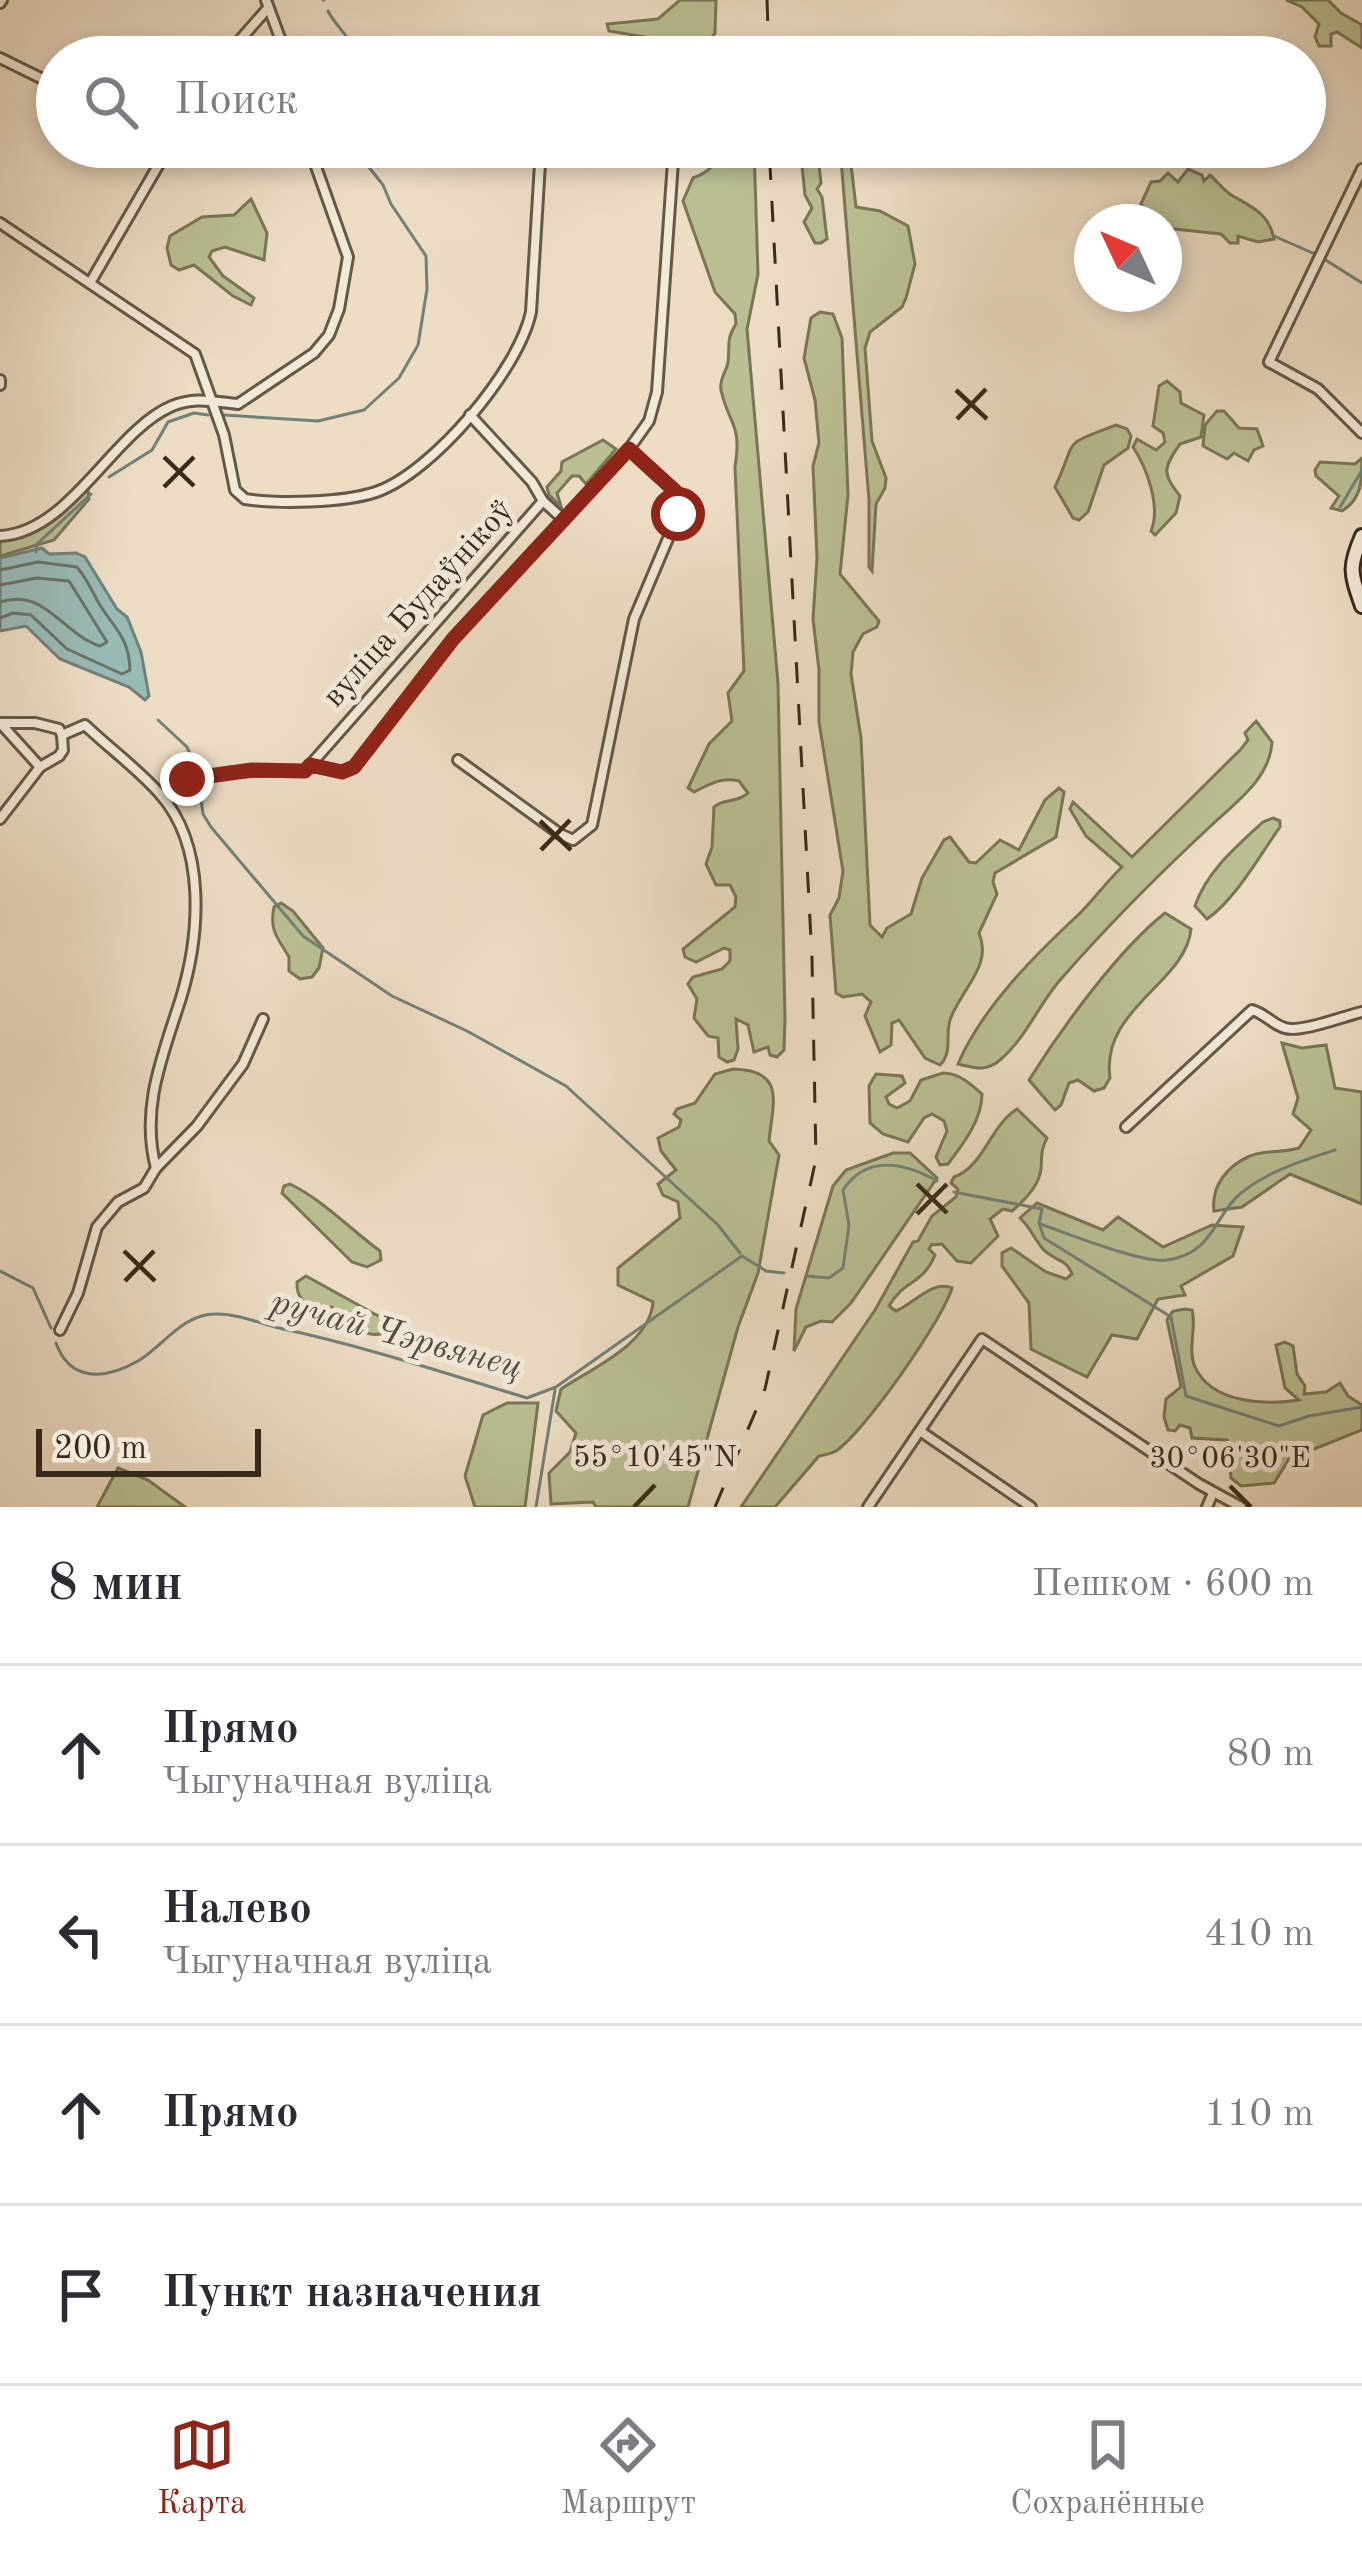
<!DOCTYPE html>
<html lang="ru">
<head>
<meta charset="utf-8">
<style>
  :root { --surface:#fff; --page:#f7f7f7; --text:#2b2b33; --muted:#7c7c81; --line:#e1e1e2; --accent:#8f2418 }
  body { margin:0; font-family:"Old Standard TT",serif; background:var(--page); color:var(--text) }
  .compass { position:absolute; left:1074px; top:204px; width:108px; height:108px; border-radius:50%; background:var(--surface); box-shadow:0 6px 18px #0003; rotate:314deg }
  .scale { position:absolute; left:36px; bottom:30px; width:225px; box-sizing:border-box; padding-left:12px; border:6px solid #382b19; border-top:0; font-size:33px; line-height:42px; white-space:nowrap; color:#382b19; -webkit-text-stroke:9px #f3e9d9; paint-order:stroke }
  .stop { position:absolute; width:36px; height:36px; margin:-27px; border:9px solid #8f2418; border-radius:50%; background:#fff }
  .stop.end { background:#8f2418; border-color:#fff; box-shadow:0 3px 12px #0008 }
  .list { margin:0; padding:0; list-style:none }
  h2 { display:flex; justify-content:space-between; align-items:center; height:156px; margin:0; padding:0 48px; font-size:51px }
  h2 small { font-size:39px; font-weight:400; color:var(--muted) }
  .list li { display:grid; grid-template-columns:78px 1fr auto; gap:36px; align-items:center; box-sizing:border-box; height:180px; padding:0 48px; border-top:3px solid var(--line) }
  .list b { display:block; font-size:45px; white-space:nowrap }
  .list p { margin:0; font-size:39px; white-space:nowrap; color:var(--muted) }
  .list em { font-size:39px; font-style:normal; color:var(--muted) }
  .icon { flex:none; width:66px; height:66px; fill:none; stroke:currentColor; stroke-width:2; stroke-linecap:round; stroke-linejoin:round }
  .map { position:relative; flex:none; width:1362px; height:1507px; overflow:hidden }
  .search { position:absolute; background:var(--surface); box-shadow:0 6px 18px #0003; left:36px; right:36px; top:36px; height:132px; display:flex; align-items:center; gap:30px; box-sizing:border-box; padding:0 42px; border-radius:66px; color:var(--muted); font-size:45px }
  .sheet { height:876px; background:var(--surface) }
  nav { display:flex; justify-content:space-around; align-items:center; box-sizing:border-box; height:168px; border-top:3px solid var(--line); background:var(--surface); font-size:33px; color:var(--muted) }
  nav a { display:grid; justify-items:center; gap:6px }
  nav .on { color:var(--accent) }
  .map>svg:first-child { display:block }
  .green { fill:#bac094; stroke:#797656; stroke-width:3 }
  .water { fill:#99bbb6; stroke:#728177; stroke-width:3 }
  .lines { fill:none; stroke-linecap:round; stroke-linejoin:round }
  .shore { stroke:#687368; stroke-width:3 }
  .stream { stroke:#728177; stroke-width:3 }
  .street-casing { stroke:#655844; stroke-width:14 }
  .secondary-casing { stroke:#382b19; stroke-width:18 }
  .street { stroke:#f3e9d9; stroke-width:8 }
  .secondary { stroke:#f3e9d9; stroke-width:12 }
  .rail { stroke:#382b19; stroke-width:3; stroke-dasharray:21 21; stroke-linecap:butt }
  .route { stroke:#8f2418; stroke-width:15 }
  .ticks { fill:none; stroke:#382b19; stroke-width:4.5 }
  .labels { text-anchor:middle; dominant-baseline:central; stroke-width:10; stroke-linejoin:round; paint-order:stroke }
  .street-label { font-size:33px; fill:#382b19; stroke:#f3e9d9 }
  .water-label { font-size:36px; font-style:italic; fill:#504f40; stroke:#f3e9d9 }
  .ticks-label { font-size:30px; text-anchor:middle; fill:#382b19; stroke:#f3e9d9; stroke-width:10; stroke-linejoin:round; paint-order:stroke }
</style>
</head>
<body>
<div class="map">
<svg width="1362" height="1507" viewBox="0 0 1362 1507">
  <rect width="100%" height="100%" fill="#edddc5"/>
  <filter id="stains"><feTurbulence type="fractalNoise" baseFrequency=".00167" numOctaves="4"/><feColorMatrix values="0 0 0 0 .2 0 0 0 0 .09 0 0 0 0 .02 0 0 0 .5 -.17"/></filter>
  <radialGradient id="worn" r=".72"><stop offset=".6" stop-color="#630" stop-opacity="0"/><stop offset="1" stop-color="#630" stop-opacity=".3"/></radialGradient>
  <g class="green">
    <path d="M680 0H716L715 33 705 47 609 31 607 24 658 19Z"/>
    <path d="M1286 0H1328L1341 13 1362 25V48L1337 32 1331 34V46H1319L1315 37 1319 24 1302 7Z"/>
    <path d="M718 147H754L758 274 747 329 778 683 785 1019 784 1050 777 1057 770 1055 768 1047 754 1052 748 1025 736 1019 738 1049 734 1060 727 1062 719 1057 718 1038 708 1036 694 1018 697 999 688 984 693 977 722 969 730 961V950L724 948 696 962 685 957 683 949 735 907 736 897 730 885H716L706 864 712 847 714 807C724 798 738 803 748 793L739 781C721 777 710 784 694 792L688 788 709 744 732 721 728 693 744 671 735 467C742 422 729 426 721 390 719 378 727 371 728 362 730 345 726 339 736 324L735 314 715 292 683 201 693 178C709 172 717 165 718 147Z"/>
    <path d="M800 147H817L821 183 817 189 822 197 827 239 821 243H815L804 222 812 208 805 195Z"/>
    <path d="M840 147H849L856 207 880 211 908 226 915 264 906 298 902 307 870 332 865 348 872 441 886 478 885 488 876 504 872 571 869 567V500Z"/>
    <path d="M1188 169 1202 175 1204 181 1210 175C1218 182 1224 191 1233 196 1254 208 1269 214 1274 239L1258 242 1238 236V243H1230L1221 234 1164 228V222L1147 216 1141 204 1151 182 1160 181 1168 173 1178 182Z"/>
    <path d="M251 199 267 233 264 260 225 247 212 251 209 257 223 276 254 298 251 305 233 296 194 265 179 270 171 265 167 248 170 236 202 217 234 215Z"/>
    <path d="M820 312 833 314 842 338 848 495 840 574 879 621 877 627 863 634 853 652 851 674 861 738 870 925 882 937 887 928 911 914 922 878 944 840 950 837 969 862 976 863 1000 840 1019 850 1045 800 1059 788 1064 792 1056 837 995 873 993 882 997 894 979 933C993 966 961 989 950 1020 945 1037 953 1052 940 1065L925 1058 899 1020 892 1023 891 1045 880 1052 865 1016 871 1002 862 994 843 997 836 993 830 915 839 898 843 871 819 722V670L813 619 817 558 813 466 819 443 815 400 804 358 811 318Z"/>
    <path d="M1167 381 1180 392 1181 403 1204 415 1201 437 1180 444C1162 469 1163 474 1180 496L1176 513 1155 535 1151 531C1161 507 1147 468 1133 447L1137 439 1156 450 1165 442 1163 433 1153 426 1159 386Z"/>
    <path d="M1217 411H1224L1239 428 1257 429 1263 446 1254 450 1248 461 1234 453 1227 459 1203 446 1205 425Z"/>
    <path d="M1116 425 1127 429 1131 436 1128 448 1104 465 1088 512 1079 520 1073 518 1055 487C1079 436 1059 447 1116 425Z"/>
    <path d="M603 440 616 449 586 484 579 476H572L557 493 561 506 549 495 547 487 561 471 562 462Z"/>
    <path d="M1362 458C1362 480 1362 499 1342 511L1331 508 1339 496 1316 476 1315 470 1320 462 1355 464Z"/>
    <path d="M82 490H88L89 499 54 540 0 556V538L46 524Z"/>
    <path d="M1256 721 1272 742C1270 777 1239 800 1215 822 1161 872 1109 924 1061 979 1038 1005 1027 1037 1000 1060 986 1072 975 1068 958 1064 982 1008 1033 957 1077 916 1093 901 1106 882 1122 867L1086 836 1070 809 1073 802 1132 857 1241 749 1248 740 1245 733Z"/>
    <path d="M1273 818 1280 821V827C1260 855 1235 900 1207 919L1195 906C1206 872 1237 846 1263 822Z"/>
    <path d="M281 903 293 911 323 948 319 968 312 977 300 979 289 971V957C278 938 269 931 274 907Z"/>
    <path d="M1165 913 1191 929C1186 983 1100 1009 1110 1078L1104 1088 1094 1091 1078 1080 1069 1083 1061 1105 1055 1110 1029 1080C1061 1029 1118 950 1165 913Z"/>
    <path d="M1282 1043 1302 1048 1326 1045 1335 1088 1362 1092V1204L1290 1174 1242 1207 1214 1211C1211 1186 1227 1166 1250 1156 1263 1150 1284 1153 1299 1148L1311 1130 1293 1114 1298 1098Z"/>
    <path d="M733 1069C786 1070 773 1102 769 1141L779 1155 758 1273 738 1327 688 1507H596L593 1502 551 1504 549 1473 570 1452 576 1433 556 1411 561 1389C592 1368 650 1344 653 1302L618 1285V1268L680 1218 678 1202 663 1195 658 1184 676 1170 661 1151 658 1138 679 1127 681 1120 674 1114 677 1109 695 1103 715 1074Z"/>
    <path d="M943 1073C959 1073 971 1084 982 1094 982 1120 963 1144 948 1164L940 1165 936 1157 947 1131 944 1121 932 1114 924 1118 908 1142 883 1134 870 1123 869 1086 876 1074 902 1076 905 1083 886 1097 889 1104 897 1108 910 1101 921 1080Z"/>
    <path d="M1017 1109 1047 1138C1041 1149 1042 1154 1041 1168 1040 1185 1025 1200 1012 1211L1003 1209 990 1219 998 1236 971 1263 957 1261 942 1244 931 1245 929 1249 935 1255C922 1286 905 1278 889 1306L896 1311C915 1303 932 1280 952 1288 942 1321 865 1431 836 1451 831 1454 825 1455 819 1456L775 1507H741L875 1310 913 1242 918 1241 932 1216 956 1197 958 1189 951 1183 954 1177C984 1166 990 1126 1017 1109Z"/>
    <path d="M893 1153H910L937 1178 851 1303 832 1322 821 1321 806 1327 794 1351 796 1309 833 1186 846 1170Z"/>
    <path d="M290 1184C323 1200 350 1229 380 1251L381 1260 367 1267 352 1262 282 1193 284 1186Z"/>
    <path d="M1037 1203 1103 1230 1118 1217 1163 1247 1212 1225 1243 1227 1233 1256 1181 1286 1185 1295 1158 1299 1137 1339 1112 1335 1087 1377 1031 1349 1029 1303 1002 1266V1253L1011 1248 1046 1272 1066 1279 1072 1274C1066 1258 1054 1261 1043 1249 1034 1239 1031 1228 1020 1218Z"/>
    <path d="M306 1276 389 1322 391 1328C369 1347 349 1320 331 1307L322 1313C307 1308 296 1298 297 1282Z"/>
    <path d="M1185 1309 1192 1310C1197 1328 1187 1349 1195 1367 1212 1404 1266 1405 1299 1400L1285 1388 1276 1345 1285 1342 1293 1346 1297 1374 1305 1386 1304 1394 1326 1392 1340 1383 1348 1396 1362 1405V1430L1289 1459 1274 1483 1241 1486 1231 1478 1227 1440 1192 1438 1190 1428 1180 1425 1175 1431 1168 1430 1164 1417 1166 1399 1181 1387 1167 1320 1173 1311Z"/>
    <path d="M507 1403H538L525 1507H475L465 1476 483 1415Z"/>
    <path d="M118 1468 148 1480 185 1507H97Z"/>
  </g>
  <path class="water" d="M42 548 49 554 76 553 85 557 117 609 127 617 141 652 149 696 145 700 129 687 60 659 26 626 0 631V558Z"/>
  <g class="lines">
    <g class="shore">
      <path d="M0 570 38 562 77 567C86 578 91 588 97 600 112 627 129 635 130 670L122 674 67 649 31 615 13 613 0 618"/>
      <path d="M0 585 37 578 69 581 107 642 100 646C62 634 45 587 0 602"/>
    </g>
    <g class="stream">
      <path d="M323 0H324"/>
      <path d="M328 11C336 27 353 39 356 57"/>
      <path d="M1274 236 1315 254"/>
      <path d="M1324 259 1362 283"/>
      <path d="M224 415 318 421 364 410 399 378 418 345 427 289 426 256 391 204 383 185 353 147"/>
      <path d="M109 477 152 450 168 422 194 413 208 415"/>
      <path d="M1340 507 1362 470"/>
      <path d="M36 552 37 544 91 494"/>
      <path d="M158 720 187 747 198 771"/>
      <path d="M199 783 203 814 211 827 303 936 392 996 467 1031 566 1086 717 1224 740 1253"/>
      <path d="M954 1192 1042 1209 1039 1223 1044 1238 1171 1317 1186 1396 1279 1426 1309 1416 1362 1407"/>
      <path d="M1040 1224C1067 1233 1143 1264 1167 1260 1214 1254 1214 1215 1241 1193 1269 1171 1301 1161 1335 1150"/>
      <path d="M0 1271 33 1288 51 1328"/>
      <path d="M806 1276 829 1278 843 1268 849 1225 843 1190C867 1154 905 1163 937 1181"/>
      <path d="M56 1343C70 1382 105 1380 138 1361 163 1346 183 1314 215 1314 235 1313 259 1323 279 1328 363 1346 445 1373 527 1398L556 1387 742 1256 766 1271 784 1273"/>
      <path d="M536 1507 555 1390"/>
    </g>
    <defs>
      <g id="street">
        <path d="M266 0 287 57"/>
        <path d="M0 3 2 0"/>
        <path d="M225 57 268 8"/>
        <path d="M0 58 57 86"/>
        <path d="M1362 169 1269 362 1318 389 1362 433"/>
        <path d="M0 223 195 354 224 435 235 490 245 499C278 504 343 503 376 492 432 473 519 370 531 312L541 147"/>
        <path d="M90 283 169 147"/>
        <path d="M0 380V385"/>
        <path d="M543 501 564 520"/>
        <path d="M0 536C70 533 113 431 172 406 195 396 215 402 238 404L314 353 329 335 339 309 348 257 309 147"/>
        <path d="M0 723H35L59 729 62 735"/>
        <path d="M1 724 40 767"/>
        <path d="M62 735 85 725C109 748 138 769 160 794 207 847 200 935 181 998 163 1055 140 1108 156 1168"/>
        <path d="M458 760 560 834 573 840 592 825 634 619 678 515 675 491 629 449"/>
        <path d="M311 765 342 772 354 767 453 639 629 449 649 421 657 392 674 147"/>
        <path d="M161 795C208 768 251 770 305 771L543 501 532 482 470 415"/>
        <path d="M0 819 40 767 59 756 63 750 62 735"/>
        <path d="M1126 1127 1252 1010C1266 1014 1273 1025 1285 1028 1301 1033 1344 1016 1362 1012"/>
        <path d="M60 1330 78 1293 97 1227 118 1202 144 1188 156 1168 197 1126 243 1064 263 1019"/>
        <path d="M920 1431 1031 1507"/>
        <path d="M868 1507 982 1339 1199 1484 1241 1507"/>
        <path d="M1207 1507 1213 1493"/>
      </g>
      <path id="secondary" d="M1362 536C1348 568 1351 574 1362 606"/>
    </defs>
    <use href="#street" class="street-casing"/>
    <use href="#secondary" class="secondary-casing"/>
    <use href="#street" class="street"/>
    <use href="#secondary" class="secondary"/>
    <g class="rail">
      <path d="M767 0 769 57"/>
      <path d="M715 1507 765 1389 816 1159 812 958 769 147"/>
    </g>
  </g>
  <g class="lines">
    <path class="route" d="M187 779 252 770 305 771 310 765 342 772 354 767 453 639 629 449 675 491 678 514"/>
  </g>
  <path class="ticks" d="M956 390 987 419M957 419 986 389M164 457 194 486M164 487 194 457M540 821 571 850M541 850 570 820M917 1184 947 1213M917 1214 947 1184M124 1251 155 1281M125 1281 154 1251M1230 1486 1251 1507M634 1507 655 1485"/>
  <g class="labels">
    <g class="street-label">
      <text transform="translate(419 604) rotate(-48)">вуліца Будаўнікоў</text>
    </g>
    <g class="water-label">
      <text transform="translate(396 1336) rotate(15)">ручай Чэрвянец</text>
    </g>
  </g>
  <g class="ticks-label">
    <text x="655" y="1466">55°10'45"N</text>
    <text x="1230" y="1467">30°06'30"E</text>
  </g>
  <rect width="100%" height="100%" filter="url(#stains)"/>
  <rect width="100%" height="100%" fill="url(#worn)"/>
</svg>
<svg class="compass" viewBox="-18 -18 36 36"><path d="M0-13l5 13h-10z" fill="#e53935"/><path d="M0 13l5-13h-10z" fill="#7c7c81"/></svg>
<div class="scale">200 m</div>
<div class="stop" style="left:678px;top:514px"></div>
<div class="stop end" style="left:187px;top:779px"></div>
<div class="search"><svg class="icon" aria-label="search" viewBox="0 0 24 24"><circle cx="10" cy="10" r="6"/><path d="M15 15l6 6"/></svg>Поиск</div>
</div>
<section class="sheet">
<h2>8 мин<small>Пешком · 600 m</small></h2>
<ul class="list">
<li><svg class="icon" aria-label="ahead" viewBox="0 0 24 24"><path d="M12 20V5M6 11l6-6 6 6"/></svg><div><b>Прямо</b><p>Чыгуначная вуліца</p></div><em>80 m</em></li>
<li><svg class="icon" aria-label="left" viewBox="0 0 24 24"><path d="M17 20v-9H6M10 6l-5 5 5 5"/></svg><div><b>Налево</b><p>Чыгуначная вуліца</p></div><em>410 m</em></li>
<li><svg class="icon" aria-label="ahead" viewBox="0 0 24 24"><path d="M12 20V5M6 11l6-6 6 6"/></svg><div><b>Прямо</b></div><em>110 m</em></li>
<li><svg class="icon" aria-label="arrive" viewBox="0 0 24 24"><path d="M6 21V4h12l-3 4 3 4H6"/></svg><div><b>Пункт назначения</b></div></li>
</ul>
</section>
<nav>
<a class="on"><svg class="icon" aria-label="map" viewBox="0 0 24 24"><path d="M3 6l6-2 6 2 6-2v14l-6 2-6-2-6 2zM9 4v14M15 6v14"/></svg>Карта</a>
<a><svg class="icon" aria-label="directions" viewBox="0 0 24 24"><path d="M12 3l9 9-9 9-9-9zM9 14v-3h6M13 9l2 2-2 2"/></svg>Маршрут</a>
<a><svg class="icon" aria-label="saved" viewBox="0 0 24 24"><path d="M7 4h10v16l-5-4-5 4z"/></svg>Сохранённые</a>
</nav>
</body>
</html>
